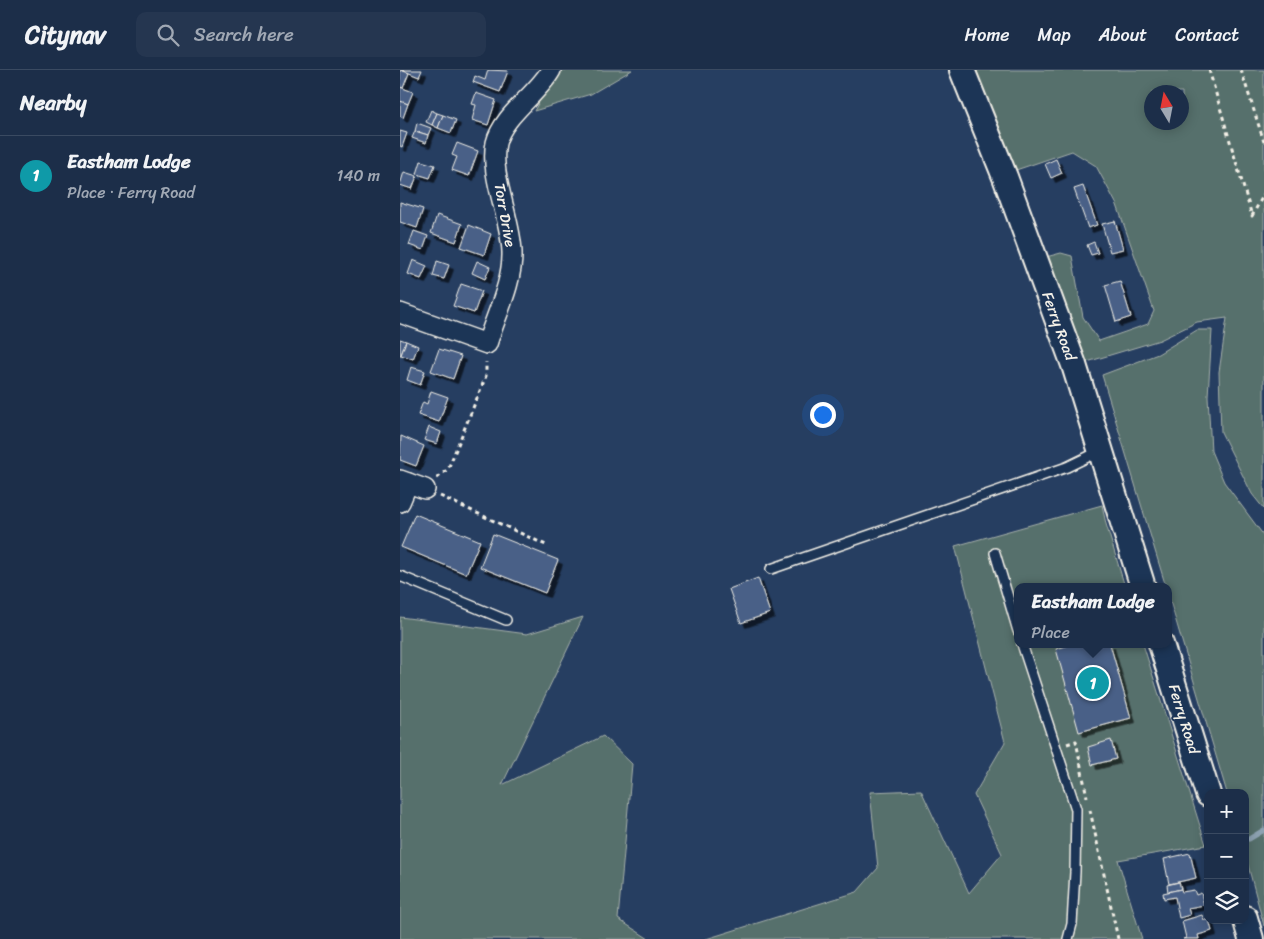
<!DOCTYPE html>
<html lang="en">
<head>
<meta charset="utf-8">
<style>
  :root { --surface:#1c2e49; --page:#253650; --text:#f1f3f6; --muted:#a0a8b4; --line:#3a4a61; --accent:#d6ab8b }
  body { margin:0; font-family:Sriracha,sans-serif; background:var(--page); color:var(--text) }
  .controls { position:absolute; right:15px; bottom:15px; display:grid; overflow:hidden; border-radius:10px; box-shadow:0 2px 12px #0003 }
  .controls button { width:45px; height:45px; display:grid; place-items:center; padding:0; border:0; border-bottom:1px solid var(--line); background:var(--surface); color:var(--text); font:25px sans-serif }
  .compass { position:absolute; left:744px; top:15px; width:45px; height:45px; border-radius:50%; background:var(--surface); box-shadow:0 2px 12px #0003; rotate:350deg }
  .you { position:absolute; left:422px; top:344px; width:18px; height:18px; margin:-12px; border:4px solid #fff; border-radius:50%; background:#1a73e8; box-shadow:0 0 0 8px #1a73e833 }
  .badge { display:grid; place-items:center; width:32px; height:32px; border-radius:50%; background:var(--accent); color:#fff; font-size:16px; font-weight:700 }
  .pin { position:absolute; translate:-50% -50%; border:2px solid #fff; box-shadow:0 1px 5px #0006 }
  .popup { position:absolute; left:614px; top:513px; width:158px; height:65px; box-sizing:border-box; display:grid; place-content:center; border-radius:10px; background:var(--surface); filter:drop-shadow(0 1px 4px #0005); font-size:16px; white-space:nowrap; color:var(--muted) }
  .popup b { font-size:19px; color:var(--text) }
  .popup::after { content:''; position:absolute; left:50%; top:100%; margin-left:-10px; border:10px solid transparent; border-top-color:var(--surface) }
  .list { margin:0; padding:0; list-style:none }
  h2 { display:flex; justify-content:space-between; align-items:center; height:65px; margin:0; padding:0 20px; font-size:21px }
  h2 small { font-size:16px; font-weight:400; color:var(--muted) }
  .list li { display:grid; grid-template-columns:32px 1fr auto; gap:15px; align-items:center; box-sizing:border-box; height:80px; padding:0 20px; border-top:1px solid var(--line) }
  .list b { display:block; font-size:19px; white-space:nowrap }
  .list p { margin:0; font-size:16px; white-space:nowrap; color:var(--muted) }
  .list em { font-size:16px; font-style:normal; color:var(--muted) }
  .icon { flex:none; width:28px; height:28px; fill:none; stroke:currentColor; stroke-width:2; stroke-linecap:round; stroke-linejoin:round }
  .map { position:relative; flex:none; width:864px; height:869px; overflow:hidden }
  header { display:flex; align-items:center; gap:30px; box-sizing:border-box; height:70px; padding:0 25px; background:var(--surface); border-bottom:1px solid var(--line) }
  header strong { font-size:24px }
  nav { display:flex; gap:28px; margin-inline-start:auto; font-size:18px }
  .search { width:350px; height:45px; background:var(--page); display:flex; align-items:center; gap:12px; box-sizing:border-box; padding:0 18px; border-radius:10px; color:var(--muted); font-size:19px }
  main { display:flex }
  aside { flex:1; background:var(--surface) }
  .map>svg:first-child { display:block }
  .green { fill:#57706c; stroke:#a6b0aa; fill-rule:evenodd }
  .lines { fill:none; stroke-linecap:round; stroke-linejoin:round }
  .stream { stroke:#8da2b2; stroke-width:5 }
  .building { fill:#4a6187; stroke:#f4f1e8; filter:url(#shadow) }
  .service-casing { stroke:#f4f1e8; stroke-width:12 }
  .minor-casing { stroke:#f4f1e8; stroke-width:22 }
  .tertiary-casing { stroke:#f4f1e8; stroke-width:28 }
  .path { stroke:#f4f1e8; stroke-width:3; stroke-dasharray:4 4; stroke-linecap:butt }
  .service { stroke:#1d3557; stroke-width:9 }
  .minor { stroke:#1d3557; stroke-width:19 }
  .tertiary { stroke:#1d3557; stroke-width:24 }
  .labels { text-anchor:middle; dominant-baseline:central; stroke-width:4; stroke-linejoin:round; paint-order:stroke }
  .street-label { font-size:15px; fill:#f4f1e8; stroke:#1d3557 }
</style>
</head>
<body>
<header>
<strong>Citynav</strong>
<div class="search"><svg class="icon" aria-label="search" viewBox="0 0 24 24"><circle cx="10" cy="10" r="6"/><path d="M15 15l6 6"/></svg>Search here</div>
<nav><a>Home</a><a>Map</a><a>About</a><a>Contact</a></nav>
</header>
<main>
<aside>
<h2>Nearby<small></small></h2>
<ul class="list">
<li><span class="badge" style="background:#0f9aa8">1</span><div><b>Eastham Lodge</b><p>Place · Ferry Road</p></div><em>140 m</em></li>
</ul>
</aside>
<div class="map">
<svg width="864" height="869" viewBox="0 0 864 869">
  <defs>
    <filter id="shadow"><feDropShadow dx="4.5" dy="4.5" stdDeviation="0" flood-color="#0009"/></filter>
  </defs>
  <rect width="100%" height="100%" fill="#263e61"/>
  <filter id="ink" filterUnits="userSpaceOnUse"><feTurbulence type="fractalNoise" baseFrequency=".02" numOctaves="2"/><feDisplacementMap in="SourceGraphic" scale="10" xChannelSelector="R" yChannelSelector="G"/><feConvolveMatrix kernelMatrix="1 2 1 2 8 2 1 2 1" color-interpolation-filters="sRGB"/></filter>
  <g filter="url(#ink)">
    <g class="green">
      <path d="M157 0H232L191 24 134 41Z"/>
      <path d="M573 0H864V439L852 424 821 362 819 302 827 248 797 252 760 270 687 292 646 187 661 183 672 186 683 247 699 271 748 254 754 241 717 135 696 96 672 81 613 101ZM752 22H782V52H752Z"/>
      <path d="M797 260H812L808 326 811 381 824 412 864 466V856L845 784V723H827L768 524V517H766L702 305 758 284Z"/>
      <path d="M702 435 706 454 725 517H618V574H743L806 775 718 790 742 869H306L457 822 478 798 470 722 521 720 569 823 602 784 574 725 605 672 555 476Z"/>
      <path d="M0 547 127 564 183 547 102 715 203 666 232 694 218 849 249 869H0Z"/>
    </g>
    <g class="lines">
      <path class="stream" d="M849 769 864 760"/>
    </g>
    <g class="building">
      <path d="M0 0 9 3 3 18 0 17Z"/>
      <path d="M2 0H22L19 7Z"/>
      <path d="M88 0 108 1 100 22 73 12 75 6 85 10Z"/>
      <path d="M0 17 13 22 8 34 0 31Z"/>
      <path d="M76 23 96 30 88 55 72 50 76 35 72 34Z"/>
      <path d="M0 31 8 34 3 48 0 46Z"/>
      <path d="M31 40 37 43 32 55 26 52Z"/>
      <path d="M37 43 43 45 38 58 32 55Z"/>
      <path d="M43 45 56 50 51 63 38 58Z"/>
      <path d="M17 53 31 58 28 65 15 61Z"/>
      <path d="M0 61 7 63 2 77 0 76Z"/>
      <path d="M15 61 28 65 26 73 12 68Z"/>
      <path d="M57 73 78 81 69 106 52 100 57 87 52 85Z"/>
      <path d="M656 89 662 103 651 108 645 94Z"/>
      <path d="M21 91 35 95 30 108 17 104Z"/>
      <path d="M4 102 17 106 12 119 0 115Z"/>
      <path d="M683 116 697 155 688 158 674 119Z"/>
      <path d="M0 132 23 139 17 158 0 152Z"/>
      <path d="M37 145 62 154 56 172 31 163Z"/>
      <path d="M715 151 723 179 710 182 702 154Z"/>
      <path d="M69 155 91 164 84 185 61 177Z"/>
      <path d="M14 161 28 166 23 180 9 175Z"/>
      <path d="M694 172 698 183 691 185 687 175Z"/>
      <path d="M13 190 27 196 21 209 8 204Z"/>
      <path d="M37 191 49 195 44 209 33 206Z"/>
      <path d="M77 191 90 197 85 209 72 203Z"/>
      <path d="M720 211 731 247 716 252 705 215Z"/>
      <path d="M61 214 82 221 74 243 53 236Z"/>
      <path d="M0 269 6 271 1 285H0Z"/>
      <path d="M6 271 18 276 13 289 1 285Z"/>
      <path d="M39 279 61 286 53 309 31 301Z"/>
      <path d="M11 297 25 301 20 315 7 310Z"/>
      <path d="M31 321 48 327 39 352 18 345 23 332 27 334Z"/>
      <path d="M29 357 41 362 37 374 24 370Z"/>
      <path d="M1 366 24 376 16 396 0 390Z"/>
      <path d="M15 444 80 471 66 504 1 477Z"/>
      <path d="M93 464 158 490 145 523 80 497Z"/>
      <path d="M358 508 370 543 341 553 329 519Z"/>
      <path d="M673 574H710L731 648 679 662 656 579Z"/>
      <path d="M711 670 716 689 692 695 688 677Z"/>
      <path d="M790 783 796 808 769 814 764 789Z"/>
      <path d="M779 812 781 819 768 822 767 815Z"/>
      <path d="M781 819 782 822 794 820 796 825 801 823 804 835 788 838 790 845 779 848 775 827 764 829 763 823Z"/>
      <path d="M802 845 804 850H809L812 861 798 865 799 869H783L786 868 782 851Z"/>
    </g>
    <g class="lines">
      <defs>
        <g id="service">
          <path d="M595 483 618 561"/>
          <path d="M371 499 667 397 700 381"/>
          <path d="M0 506 106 550"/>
          <path d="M622 574 676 739 675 802 672 854 668 869"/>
        </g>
        <g id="minor">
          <path d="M0 243 87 274C96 245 113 212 112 182 111 149 89 103 96 73 103 45 138 24 151 0"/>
          <path d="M0 410 25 419"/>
          <path d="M0 432 8 413"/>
        </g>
        <g id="tertiary">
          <path d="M562 0 605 107 674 295 743 517"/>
          <path d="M761 574 808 724"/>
          <path d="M845 848 851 869"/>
        </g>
      </defs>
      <use href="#service" class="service-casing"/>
      <use href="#minor" class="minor-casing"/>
      <use href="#tertiary" class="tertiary-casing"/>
      <g class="path">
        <path d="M809 0 852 146 864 124"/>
        <path d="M841 0 864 72"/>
        <path d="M37 408 48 399 86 306V292"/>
        <path d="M40 426 148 476"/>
        <path d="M667 674 676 671 687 727"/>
        <path d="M690 740 718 869"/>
      </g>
      <use href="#service" class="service"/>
      <use href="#minor" class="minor"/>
      <use href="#tertiary" class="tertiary"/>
    </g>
  </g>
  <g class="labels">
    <g class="street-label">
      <text transform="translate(105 145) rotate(80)">Torr Drive</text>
      <text transform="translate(659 256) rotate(70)">Ferry Road</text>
      <text transform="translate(784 649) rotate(73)">Ferry Road</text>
    </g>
  </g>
</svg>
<div class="controls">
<button>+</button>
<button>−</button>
<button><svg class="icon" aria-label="layers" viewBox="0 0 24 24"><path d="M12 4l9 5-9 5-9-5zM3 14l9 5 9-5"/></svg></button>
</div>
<svg class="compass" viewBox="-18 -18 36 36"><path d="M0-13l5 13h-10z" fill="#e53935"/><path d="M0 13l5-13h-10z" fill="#a0a8b4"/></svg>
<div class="you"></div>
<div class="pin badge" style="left:693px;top:613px;background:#0f9aa8">1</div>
<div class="popup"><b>Eastham Lodge</b>Place</div>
</div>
</main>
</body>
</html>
